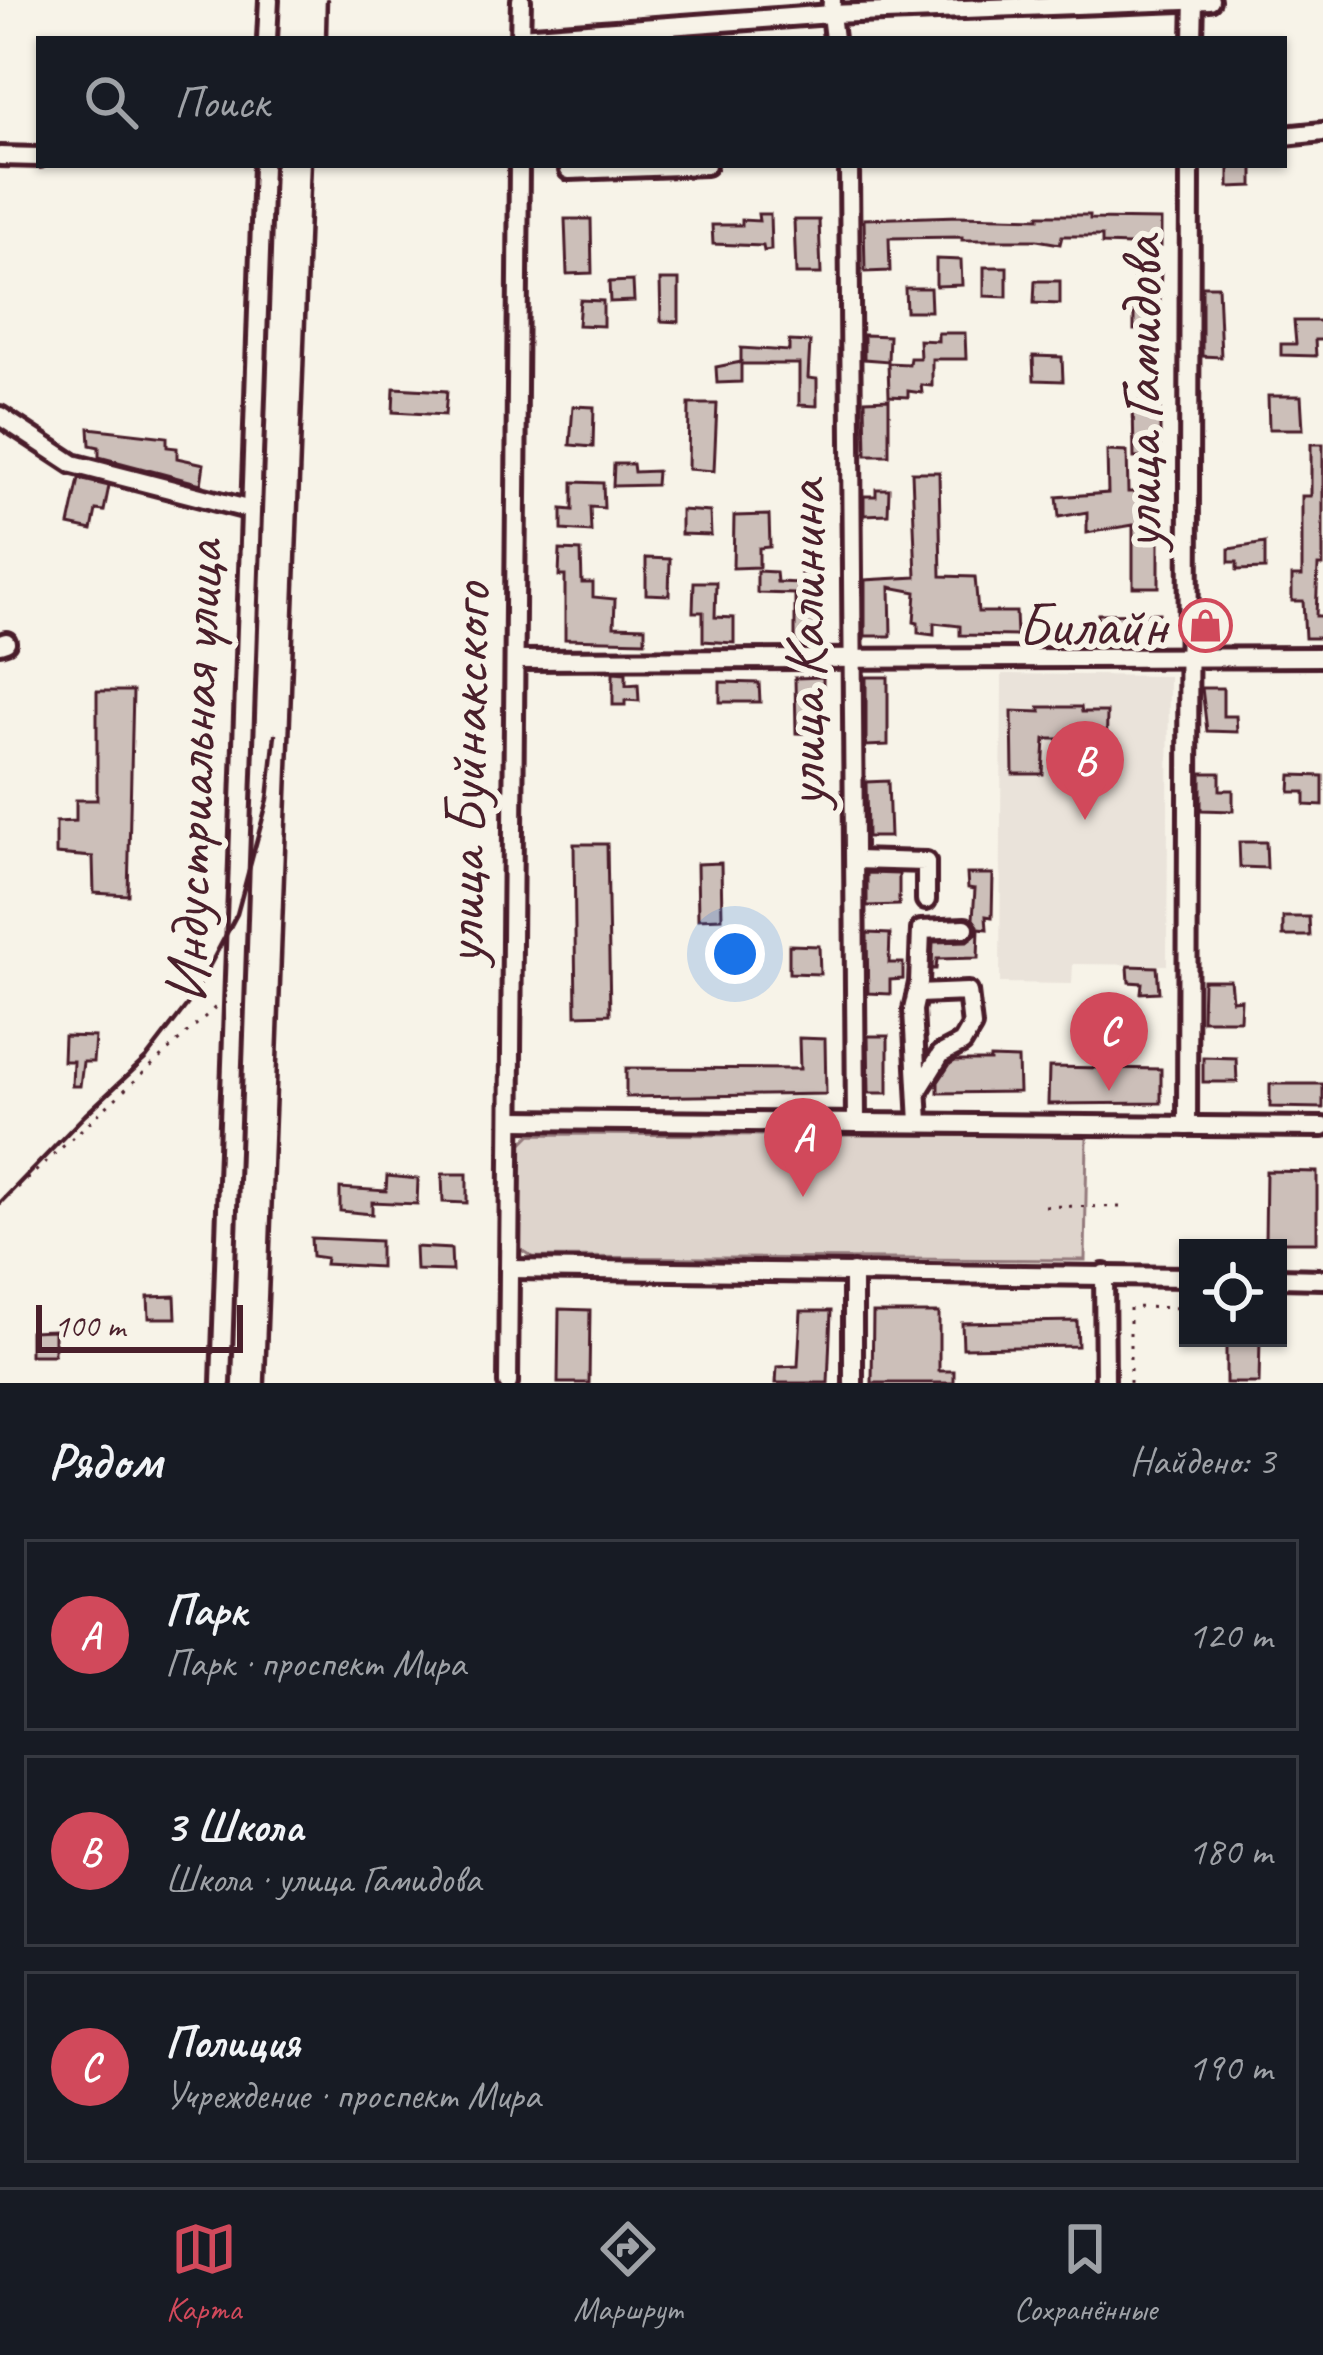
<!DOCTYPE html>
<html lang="ru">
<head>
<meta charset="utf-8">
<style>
  :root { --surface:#171b24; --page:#242831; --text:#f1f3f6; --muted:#9ea1a6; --line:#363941; --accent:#d1495b }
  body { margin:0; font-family:Caveat,sans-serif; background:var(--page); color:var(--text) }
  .controls { position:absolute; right:36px; bottom:36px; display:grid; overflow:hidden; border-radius:0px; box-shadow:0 3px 9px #0004 }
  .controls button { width:108px; height:108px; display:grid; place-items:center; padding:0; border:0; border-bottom:3px solid var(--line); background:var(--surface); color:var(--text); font:60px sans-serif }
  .scale { position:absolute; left:36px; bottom:30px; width:207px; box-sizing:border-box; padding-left:12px; border:6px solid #4a1f2b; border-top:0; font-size:33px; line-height:42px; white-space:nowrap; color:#4a1f2b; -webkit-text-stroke:9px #f7f3e8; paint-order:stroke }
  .you { position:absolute; left:735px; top:954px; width:42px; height:42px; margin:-30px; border:9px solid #fff; border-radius:50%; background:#1a73e8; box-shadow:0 0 0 18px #1a73e833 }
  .badge { display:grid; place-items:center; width:78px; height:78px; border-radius:50%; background:var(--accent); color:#fff; font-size:39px; font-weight:700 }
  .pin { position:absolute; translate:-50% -99px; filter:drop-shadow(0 3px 6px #0008) }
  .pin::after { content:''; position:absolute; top:63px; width:42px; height:36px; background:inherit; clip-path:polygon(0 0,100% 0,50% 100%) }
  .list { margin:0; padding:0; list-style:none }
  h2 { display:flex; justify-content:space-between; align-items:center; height:156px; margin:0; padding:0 48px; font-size:51px }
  h2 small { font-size:39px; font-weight:400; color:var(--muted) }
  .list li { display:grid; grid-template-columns:78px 1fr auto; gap:36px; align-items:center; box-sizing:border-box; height:192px; margin:0 24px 24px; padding:0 24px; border:3px solid var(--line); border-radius:0px }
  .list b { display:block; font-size:45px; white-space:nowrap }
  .list p { margin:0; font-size:39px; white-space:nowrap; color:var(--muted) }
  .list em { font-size:39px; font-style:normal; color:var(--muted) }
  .icon { flex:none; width:66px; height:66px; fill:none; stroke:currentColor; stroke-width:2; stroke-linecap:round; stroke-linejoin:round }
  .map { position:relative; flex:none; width:1323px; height:1383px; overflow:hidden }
  .search { position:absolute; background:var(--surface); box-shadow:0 3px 9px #0004; left:36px; right:36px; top:36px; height:132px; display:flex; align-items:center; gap:30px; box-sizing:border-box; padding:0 42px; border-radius:0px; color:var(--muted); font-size:45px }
  .sheet { height:804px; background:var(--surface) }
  nav { display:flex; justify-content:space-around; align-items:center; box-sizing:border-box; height:168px; border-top:3px solid var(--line); background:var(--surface); font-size:33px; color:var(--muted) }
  nav a { display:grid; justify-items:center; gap:6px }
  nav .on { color:var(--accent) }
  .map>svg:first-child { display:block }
  .built { fill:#eae3da }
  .green { fill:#ded4cc; stroke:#947a7c; stroke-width:3 }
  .building { fill:#ccbfb9; stroke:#4a1f2b; stroke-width:3 }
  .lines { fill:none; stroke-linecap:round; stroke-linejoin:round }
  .minor-casing { stroke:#4a1f2b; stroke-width:26 }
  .path { stroke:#4a1f2b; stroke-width:3; stroke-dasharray:3 9; stroke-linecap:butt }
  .minor { stroke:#f7f3e8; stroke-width:16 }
  .rail { stroke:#4a1f2b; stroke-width:4.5 }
  .labels { text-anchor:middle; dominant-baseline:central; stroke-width:12; stroke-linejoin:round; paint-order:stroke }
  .street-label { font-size:60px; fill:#4a1f2b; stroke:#f7f3e8 }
  .poi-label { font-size:60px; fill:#4a1f2b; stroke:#f7f3e8; text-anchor:end }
</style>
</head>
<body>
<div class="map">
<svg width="1323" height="1383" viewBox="0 0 1323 1383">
  <rect width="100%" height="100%" fill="#f7f3e8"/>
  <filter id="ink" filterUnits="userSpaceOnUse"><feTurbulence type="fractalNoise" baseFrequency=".00833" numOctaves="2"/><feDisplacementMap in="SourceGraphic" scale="24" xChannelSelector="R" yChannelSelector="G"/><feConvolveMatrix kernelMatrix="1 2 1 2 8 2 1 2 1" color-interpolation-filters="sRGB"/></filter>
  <g filter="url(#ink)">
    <path class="built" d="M1002 674 1169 676 1167 965 1073 964 1072 984 1000 983Z"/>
    <path class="green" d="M531 1134 1087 1136 1085 1260 532 1257 520 1249 521 1144Z"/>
    <g class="building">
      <path d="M1229 165H1253V186L1229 187Z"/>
      <path d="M758 214H770L771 250 764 251 763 246 713 244 712 225H742V220L759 221Z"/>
      <path d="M1039 215H1090V219L1161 220V246L1102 244V236H1062L1060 244 1037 240H962V237L889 238 890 271 865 272 864 219 959 216 1039 218Z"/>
      <path d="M565 219H591L592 273 567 274Z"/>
      <path d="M794 220H819L821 274H796Z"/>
      <path d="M936 259 961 260 962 285 936 286Z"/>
      <path d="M984 267H1007V297L984 296Z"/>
      <path d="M1161 268 1159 329 1134 330V269Z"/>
      <path d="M660 280H679V322L661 321Z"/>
      <path d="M633 281 634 301 610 302 609 282Z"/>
      <path d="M1035 281H1060V304L1034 303Z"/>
      <path d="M1202 286H1218L1221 357 1202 356Z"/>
      <path d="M905 288H930L931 311H906Z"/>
      <path d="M580 300 603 301V326L578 325Z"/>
      <path d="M1294 321H1323V340H1315L1316 356 1281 355V344H1296Z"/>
      <path d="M938 333H965L966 359H932V386L921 385 922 393 908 391V397L889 396 888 363 909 364 910 358H920L919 340 938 341Z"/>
      <path d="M864 335 889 336 888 361 864 359Z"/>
      <path d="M789 341 810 342 808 378 817 379V406L799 405V364H741V382L717 383 716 367 741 362V348L789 351Z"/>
      <path d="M1033 356 1062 357 1063 381 1034 380Z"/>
      <path d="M394 388 447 391 445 415 393 412Z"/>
      <path d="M1268 396H1301L1303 429H1269Z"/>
      <path d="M889 399V455H866L865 400Z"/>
      <path d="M1133 401 1160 402V457L1134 458Z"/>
      <path d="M689 404H717L714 471 688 469Z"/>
      <path d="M573 406 594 407 593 447 570 445Z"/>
      <path d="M89 428 167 437V447L177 448V458L204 464 201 484 99 457V447L90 445Z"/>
      <path d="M1311 444H1323V566H1318L1316 616H1323V638H1305L1303 601H1292V576H1302V496H1311Z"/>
      <path d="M1107 451 1127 452 1128 492H1159V587H1133V525L1087 533V512L1059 517 1057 497 1108 493Z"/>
      <path d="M614 464H633L634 472 657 471 656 485 613 486Z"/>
      <path d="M912 472H939L941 576 975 577 978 612H1016L1017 636 960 635V626L934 623V635L918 633V623L914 622 916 592 890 587 891 636H865V580L916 577Z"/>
      <path d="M79 479 109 486 104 511 96 510 92 530 69 525Z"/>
      <path d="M573 482 603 483 604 508 590 507 591 532 562 530V509L573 510Z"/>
      <path d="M876 489H889L888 514 864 515V496H876Z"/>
      <path d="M681 510 710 512 711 535 681 534Z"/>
      <path d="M769 515 770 547 759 548V567L733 568 734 516Z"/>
      <path d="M1265 543V569L1237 570V562H1229V549Z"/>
      <path d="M560 550 581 551 582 583H593V597L615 599 614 626 645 627V641L565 639V576H559Z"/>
      <path d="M646 558 670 559 669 595 646 594Z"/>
      <path d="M801 565H819L818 646H795V594L757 593V571L776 572 777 582 801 583Z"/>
      <path d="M694 582H716L715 617 734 618V643L703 641V612H693Z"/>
      <path d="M1159 613V639L1097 638 1098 614Z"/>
      <path d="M613 672 626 673V685L638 684 639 701 625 700V705H613Z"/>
      <path d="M823 677V734L796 733 795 678Z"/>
      <path d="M866 677H888V745L866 746Z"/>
      <path d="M720 682 759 683 760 702H720Z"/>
      <path d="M1202 688H1223V716H1236L1237 732 1207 731Z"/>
      <path d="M97 691H133L128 895 94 893 93 857 56 854V822L76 821V800H97Z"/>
      <path d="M1039 707H1081L1082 712H1107L1106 772H1073V739H1045L1043 774H1013L1012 711 1041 712Z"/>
      <path d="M1201 773H1220V790H1233V811L1201 810Z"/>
      <path d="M1291 775 1323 776V806L1305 805V792H1290Z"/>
      <path d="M888 781 890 837H867L866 782Z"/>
      <path d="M1239 842H1266L1267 868 1240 867Z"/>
      <path d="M574 844H607L610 1014 576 1015Z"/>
      <path d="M721 863 722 918 698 919 697 864Z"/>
      <path d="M867 873 899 874V905L867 906Z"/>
      <path d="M967 874H993L992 917 986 916 987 929 979 928 978 958 937 959 936 969H932L933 942 967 941 977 933 978 926 973 919 975 889 968 888Z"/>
      <path d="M1283 917H1309L1310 936H1283Z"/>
      <path d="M867 933 890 934 889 963H903V979L890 980V994L868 993Z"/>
      <path d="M789 945 819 946 820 974 789 973Z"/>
      <path d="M1128 966 1157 967 1159 992 1141 993 1142 983 1129 982Z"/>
      <path d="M1203 980H1230L1232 1000 1241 999 1240 1020H1202Z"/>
      <path d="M64 1036 95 1037 93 1062H83L80 1086H72L73 1061H63Z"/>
      <path d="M868 1036H888V1093H869Z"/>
      <path d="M799 1038 825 1039 826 1094 626 1097V1068L800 1069Z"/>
      <path d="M1203 1057 1236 1058 1237 1082H1203Z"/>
      <path d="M990 1058 1018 1059 1019 1092 938 1093V1082L950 1064 955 1061H990Z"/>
      <path d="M1049 1067 1161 1069V1103L1048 1104Z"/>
      <path d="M1270 1084H1323V1108L1270 1107Z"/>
      <path d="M1266 1171 1317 1172V1242H1265Z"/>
      <path d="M442 1174H467V1203L443 1202Z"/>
      <path d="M387 1176 418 1179 417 1204 372 1202V1214L340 1211V1188L386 1191Z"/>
      <path d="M311 1238 380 1241V1267L325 1264 326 1258 312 1256Z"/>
      <path d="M415 1247 451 1249 452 1271 416 1270Z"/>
      <path d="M175 1296 176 1318H149L148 1297Z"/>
      <path d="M559 1309 590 1310 589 1383H558Z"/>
      <path d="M801 1311H831L828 1383H776L777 1367 798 1366Z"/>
      <path d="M873 1313H939V1371H954V1383H872Z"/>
      <path d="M1077 1321 1078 1346 963 1348 962 1323Z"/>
      <path d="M54 1330V1355H30V1331Z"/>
      <path d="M1226 1338H1260L1259 1383H1226Z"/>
    </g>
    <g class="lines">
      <defs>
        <g id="minor">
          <path d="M832 0 831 14 834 39"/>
          <path d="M520 37 831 14 1210 0"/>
          <path d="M267 39 269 0"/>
          <path d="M520 39 521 0"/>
          <path d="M1193 39 1194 0"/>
          <path d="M1284 136 1323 132"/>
          <path d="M0 156 39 157"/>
          <path d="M849 165 856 1123"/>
          <path d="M569 170 706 165"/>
          <path d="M0 416 73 464 251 510"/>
          <path d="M0 644 6 642"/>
          <path d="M515 660 1323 657"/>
          <path d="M855 860 926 862V900"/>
          <path d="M917 994 968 992 972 1026 962 1043 941 1054 918 1091"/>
          <path d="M511 1120 1323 1127"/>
          <path d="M919 1123 913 1010 919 983 921 930 965 928"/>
          <path d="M1187 1126 1190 165"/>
          <path d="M509 1269 1188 1277"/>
          <path d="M1104 1274 1105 1383"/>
          <path d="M1278 1278 1323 1279"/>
          <path d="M221 1383 263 165"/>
          <path d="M508 1383 519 165"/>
          <path d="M853 1383V1272"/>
        </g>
      </defs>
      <use href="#minor" class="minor-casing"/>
      <g class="path">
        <path d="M0 1204 220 1003"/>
        <path d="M1045 1206 1126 1207"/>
        <path d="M1130 1383V1307L1188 1308"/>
      </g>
      <use href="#minor" class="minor"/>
      <g class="rail">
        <path d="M326 39 327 0"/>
        <path d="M0 1203 85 1115 147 1057 193 997 237 914 268 799 275 735"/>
        <path d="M265 1383 311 165"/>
      </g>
    </g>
  </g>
  <defs>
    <symbol id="shop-ring" viewBox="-11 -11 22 22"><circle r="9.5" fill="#f7f3e8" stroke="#d1495b" stroke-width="1.5"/><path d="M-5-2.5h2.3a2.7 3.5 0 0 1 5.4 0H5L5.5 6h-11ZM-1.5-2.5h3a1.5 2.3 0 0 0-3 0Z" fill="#d1495b"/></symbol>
  </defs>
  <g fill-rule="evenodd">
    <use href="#shop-ring" x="1176" y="596" width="59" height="59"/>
  </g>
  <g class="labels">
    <g class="street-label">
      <text transform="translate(1141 393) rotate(-90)">улица Гамидова</text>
      <text transform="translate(805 644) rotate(-90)">улица Калинина</text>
      <text transform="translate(194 772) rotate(-88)">Индустриальная улица</text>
      <text transform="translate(466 774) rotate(-89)">улица Буйнакского</text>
    </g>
    <g class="poi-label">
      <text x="1167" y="625">Билайн</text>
    </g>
  </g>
</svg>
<div class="controls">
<button><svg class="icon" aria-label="locate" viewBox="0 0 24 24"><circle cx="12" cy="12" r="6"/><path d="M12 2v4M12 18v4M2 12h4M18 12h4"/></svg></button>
</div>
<div class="scale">100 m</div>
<div class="you"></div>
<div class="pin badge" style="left:803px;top:1197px">A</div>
<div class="pin badge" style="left:1085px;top:820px">B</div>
<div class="pin badge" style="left:1109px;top:1091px">C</div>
<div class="search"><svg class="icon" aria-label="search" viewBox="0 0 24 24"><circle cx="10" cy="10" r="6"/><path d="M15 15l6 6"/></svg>Поиск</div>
</div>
<section class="sheet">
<h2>Рядом<small>Найдено: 3</small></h2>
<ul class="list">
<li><span class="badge">A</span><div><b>Парк</b><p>Парк · проспект Мира</p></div><em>120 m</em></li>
<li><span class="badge">B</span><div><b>3 Школа</b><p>Школа · улица Гамидова</p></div><em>180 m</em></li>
<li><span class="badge">C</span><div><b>Полиция</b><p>Учреждение · проспект Мира</p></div><em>190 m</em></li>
</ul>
</section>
<nav>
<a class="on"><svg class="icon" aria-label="map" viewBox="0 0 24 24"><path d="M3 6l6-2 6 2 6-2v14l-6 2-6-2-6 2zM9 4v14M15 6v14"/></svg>Карта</a>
<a><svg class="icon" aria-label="directions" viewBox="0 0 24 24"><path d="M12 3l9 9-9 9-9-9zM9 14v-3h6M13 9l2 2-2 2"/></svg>Маршрут</a>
<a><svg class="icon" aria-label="saved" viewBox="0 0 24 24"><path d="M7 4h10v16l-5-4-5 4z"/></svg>Сохранённые</a>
</nav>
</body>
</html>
